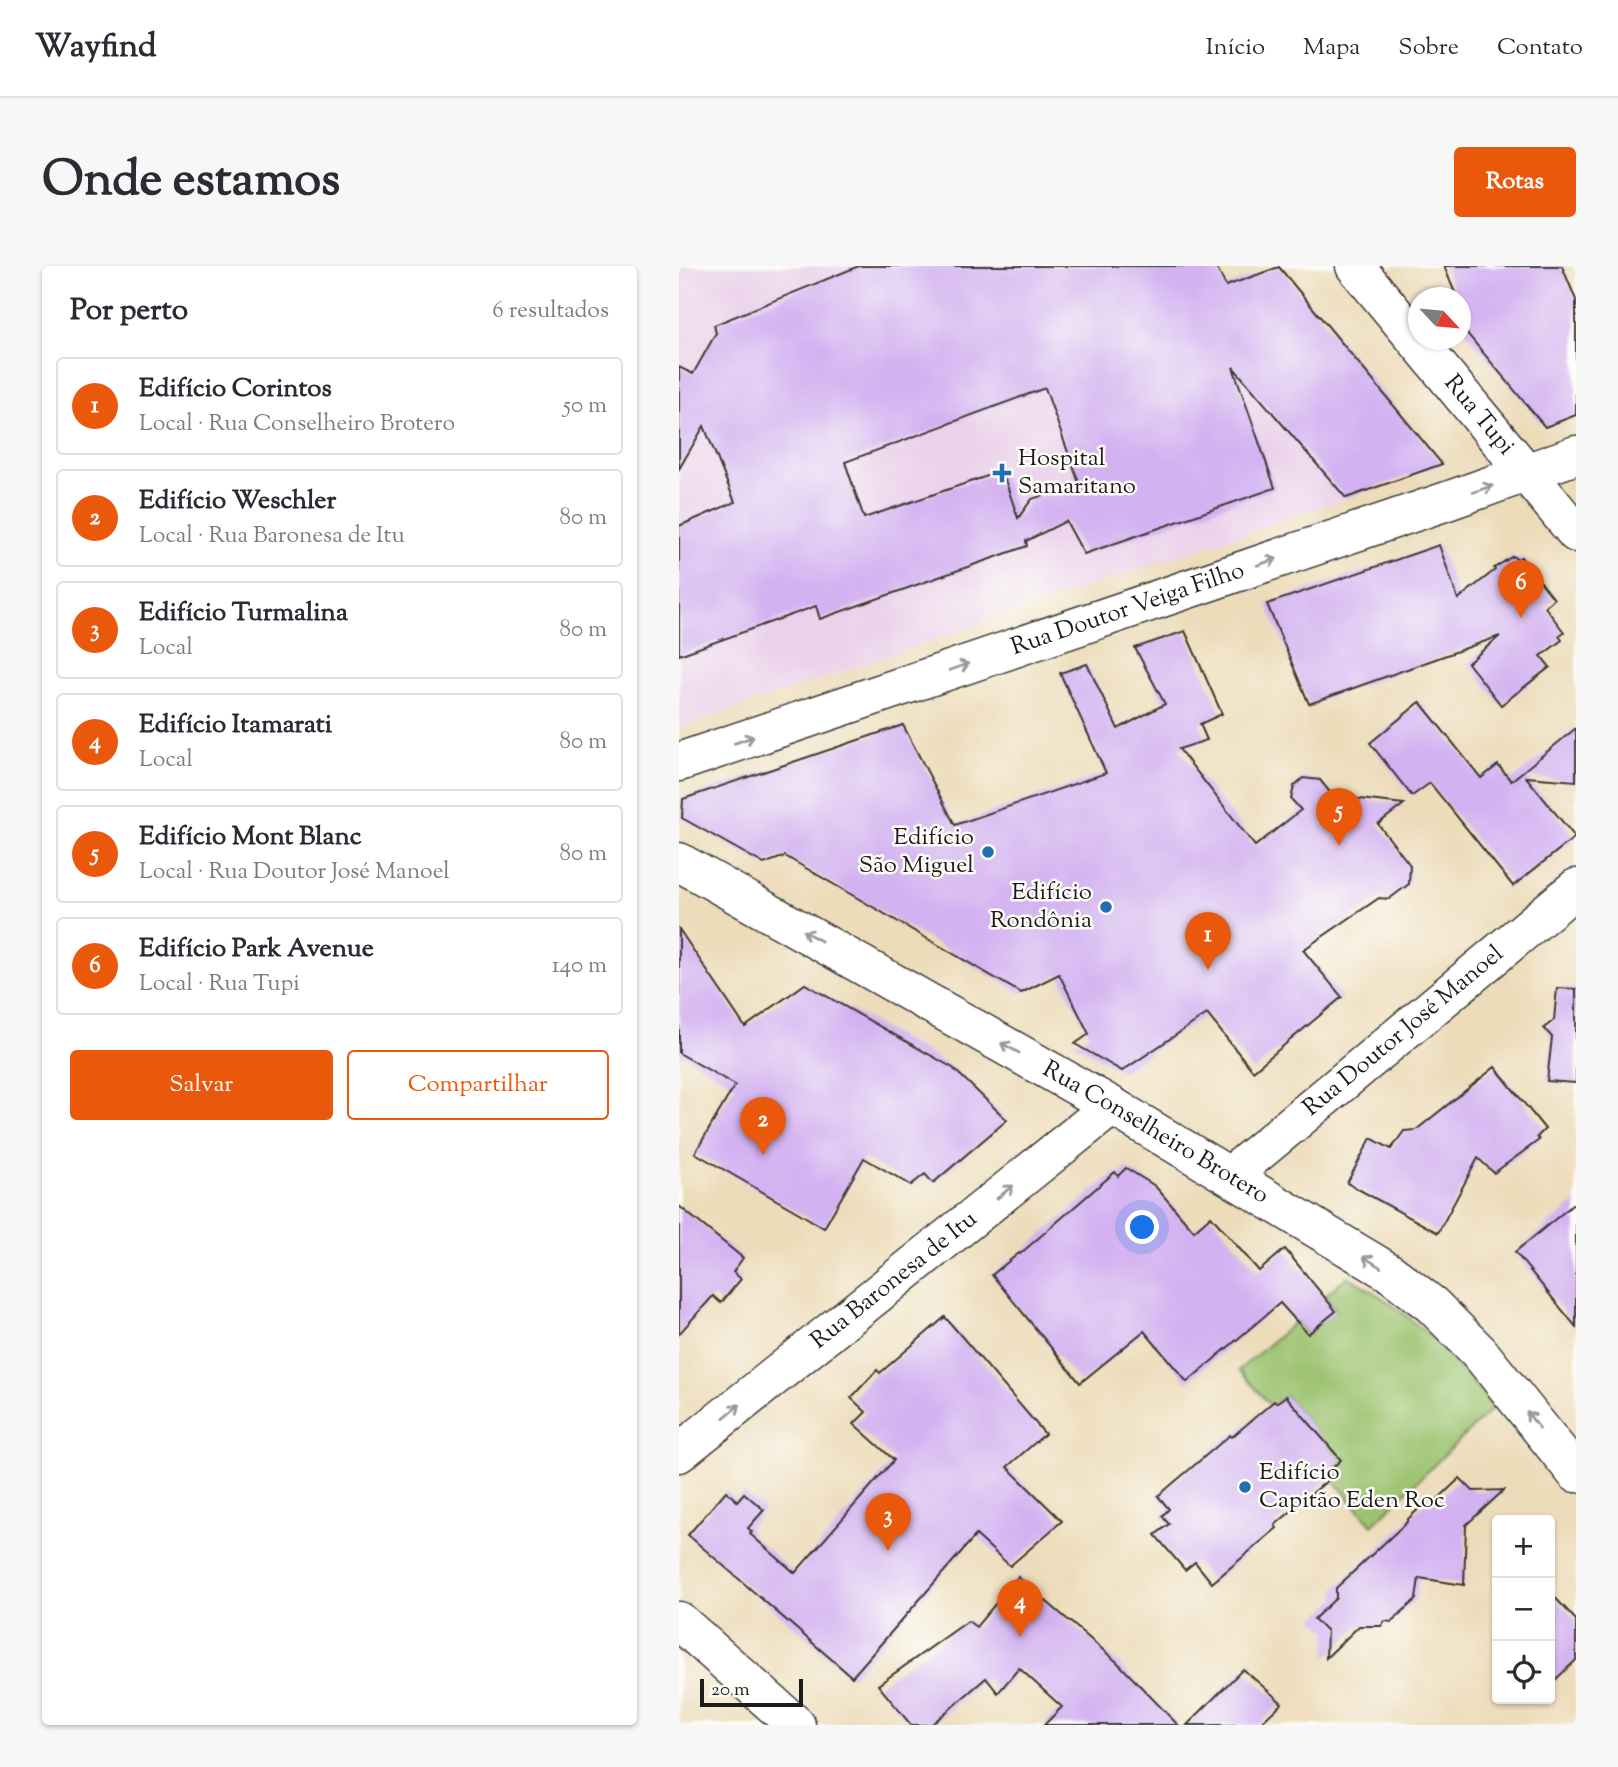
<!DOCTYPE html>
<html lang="pt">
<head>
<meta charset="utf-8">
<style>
  :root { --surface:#fff; --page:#f7f7f7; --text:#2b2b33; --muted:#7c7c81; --line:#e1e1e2; --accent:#ea580c }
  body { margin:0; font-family:"Sorts Mill Goudy",serif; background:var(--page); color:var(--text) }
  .controls { position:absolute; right:21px; bottom:21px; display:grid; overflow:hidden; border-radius:7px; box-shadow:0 2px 5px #0004 }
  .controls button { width:63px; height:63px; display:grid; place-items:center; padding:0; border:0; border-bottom:2px solid var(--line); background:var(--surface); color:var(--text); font:35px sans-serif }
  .compass { position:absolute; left:729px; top:21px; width:63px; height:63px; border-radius:50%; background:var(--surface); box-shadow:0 2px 5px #0004; rotate:116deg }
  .scale { position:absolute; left:21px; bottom:18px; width:103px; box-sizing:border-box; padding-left:7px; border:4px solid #1c1c1c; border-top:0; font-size:19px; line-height:24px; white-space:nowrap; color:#1c1c1c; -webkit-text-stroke:5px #fdfcf7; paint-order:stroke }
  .you { position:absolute; left:464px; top:962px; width:24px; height:24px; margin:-18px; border:5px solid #fff; border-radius:50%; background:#1a73e8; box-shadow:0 0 0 10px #1a73e833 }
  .badge { display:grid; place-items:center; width:46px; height:46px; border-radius:50%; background:var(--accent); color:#fff; font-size:23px; font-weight:700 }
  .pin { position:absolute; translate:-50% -58px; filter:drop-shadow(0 2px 4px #0008) }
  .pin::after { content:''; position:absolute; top:37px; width:24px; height:21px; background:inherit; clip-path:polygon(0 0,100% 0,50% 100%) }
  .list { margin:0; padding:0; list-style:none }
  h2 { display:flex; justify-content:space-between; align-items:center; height:91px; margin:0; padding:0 28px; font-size:30px }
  h2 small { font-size:23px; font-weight:400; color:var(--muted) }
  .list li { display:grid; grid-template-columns:46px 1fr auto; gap:21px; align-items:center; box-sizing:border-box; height:98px; margin:0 14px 14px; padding:0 14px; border:2px solid var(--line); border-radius:7px }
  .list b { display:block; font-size:26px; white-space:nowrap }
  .list p { margin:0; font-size:23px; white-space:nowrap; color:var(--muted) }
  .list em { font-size:23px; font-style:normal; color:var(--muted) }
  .actions { display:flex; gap:14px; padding:21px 28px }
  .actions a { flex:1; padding:16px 0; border:2px solid var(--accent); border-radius:7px; text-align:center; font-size:24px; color:var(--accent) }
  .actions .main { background:var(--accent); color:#fff }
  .icon { flex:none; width:38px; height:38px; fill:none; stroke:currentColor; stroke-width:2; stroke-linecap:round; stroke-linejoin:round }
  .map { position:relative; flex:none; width:897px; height:1459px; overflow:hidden; border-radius:7px }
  header { display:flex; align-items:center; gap:42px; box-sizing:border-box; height:98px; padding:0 35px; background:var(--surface); border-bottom:2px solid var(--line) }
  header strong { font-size:33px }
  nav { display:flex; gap:38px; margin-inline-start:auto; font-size:24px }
  .intro { display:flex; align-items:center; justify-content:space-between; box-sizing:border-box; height:168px; padding:0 42px }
  h1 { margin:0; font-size:49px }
  .button { padding:18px 32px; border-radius:7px; background:var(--accent); color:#fff; font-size:24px; font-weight:700 }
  main { display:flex; gap:42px; padding:0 42px }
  aside { flex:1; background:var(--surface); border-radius:7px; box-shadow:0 2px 5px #0004 }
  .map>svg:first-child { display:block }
  .built { fill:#ebd1eb }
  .green { fill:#9cc36f; stroke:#5c7046; stroke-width:2 }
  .building { fill:#d3b2f1; fill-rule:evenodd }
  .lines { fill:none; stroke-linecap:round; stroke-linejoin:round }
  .minor-casing { stroke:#3b3934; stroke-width:41 }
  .minor { stroke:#fff; stroke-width:38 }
  .oneway { stroke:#999 }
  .poi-dot { fill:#1f6fb2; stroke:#fdfcf7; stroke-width:2.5 }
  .labels { text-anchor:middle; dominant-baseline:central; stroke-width:5; stroke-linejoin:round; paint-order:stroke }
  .street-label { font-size:24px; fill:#1c1c1c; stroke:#fdfcf7 }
  .poi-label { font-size:24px; fill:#1c1c1c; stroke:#fdfcf7; text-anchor:start }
</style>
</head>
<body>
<header>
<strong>Wayfind</strong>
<nav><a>Início</a><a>Mapa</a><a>Sobre</a><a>Contato</a></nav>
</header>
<div class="intro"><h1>Onde estamos</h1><a class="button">Rotas</a></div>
<main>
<aside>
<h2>Por perto<small>6 resultados</small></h2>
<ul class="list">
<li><span class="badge">1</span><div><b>Edifício Corintos</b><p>Local · Rua Conselheiro Brotero</p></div><em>50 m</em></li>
<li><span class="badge">2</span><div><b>Edifício Weschler</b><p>Local · Rua Baronesa de Itu</p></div><em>80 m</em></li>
<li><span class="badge">3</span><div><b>Edifício Turmalina</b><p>Local</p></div><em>80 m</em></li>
<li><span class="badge">4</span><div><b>Edifício Itamarati</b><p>Local</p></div><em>80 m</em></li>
<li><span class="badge">5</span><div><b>Edifício Mont Blanc</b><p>Local · Rua Doutor José Manoel</p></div><em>80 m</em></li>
<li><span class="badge">6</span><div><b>Edifício Park Avenue</b><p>Local · Rua Tupi</p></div><em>140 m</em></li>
</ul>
<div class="actions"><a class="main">Salvar</a><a>Compartilhar</a></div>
</aside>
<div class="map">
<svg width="897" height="1459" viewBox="0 0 897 1459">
  <rect width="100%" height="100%" fill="#fdfcf7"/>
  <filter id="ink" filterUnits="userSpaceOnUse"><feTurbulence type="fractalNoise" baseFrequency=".0143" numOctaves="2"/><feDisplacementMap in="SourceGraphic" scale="14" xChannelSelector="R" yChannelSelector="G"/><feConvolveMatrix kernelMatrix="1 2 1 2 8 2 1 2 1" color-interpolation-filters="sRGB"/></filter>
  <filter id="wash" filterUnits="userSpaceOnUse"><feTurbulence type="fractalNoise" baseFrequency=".00686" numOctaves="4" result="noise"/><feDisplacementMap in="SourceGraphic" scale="28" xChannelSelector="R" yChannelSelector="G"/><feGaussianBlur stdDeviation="1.57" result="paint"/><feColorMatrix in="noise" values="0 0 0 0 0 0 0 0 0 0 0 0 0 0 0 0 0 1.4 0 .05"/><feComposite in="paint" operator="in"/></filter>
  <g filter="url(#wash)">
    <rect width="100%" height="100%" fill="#eddcba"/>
    <path class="built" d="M0 0H346L520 60 667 232 0 462Z"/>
    <path class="green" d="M669 1010C683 1019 697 1027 711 1037 750 1065 784 1104 814 1142L693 1259 652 1211 655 1208 652 1203 661 1194 607 1130 591 1139 560 1104 617 1055 629 1068 657 1044 646 1030Z"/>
    <g id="blocks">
      <g class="building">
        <path d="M180 0H537L547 20 600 1 763 198 667 232 554 101 596 222 405 288 387 255 347 275 348 280 141 353 137 340 0 389V260L56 236 25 160 0 203V101L14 108 37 67 35 59ZM366 122 400 217 353 233 339 252 323 205 185 252 166 196Z"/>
        <path d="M765 0H883L897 34V149L866 161 781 59V32H778Z"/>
        <path d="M760 279 779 333 816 304 815 302 834 290 838 294 842 291 875 333 866 341 885 366 880 370 883 374 862 390 871 401 822 439 789 397 821 370 630 438 588 338Z"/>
        <path d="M506 365 543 448 521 458 528 474 500 483 576 580 622 544 612 533 615 520 624 512 641 514 654 530 725 538 699 558 731 599 730 618 710 633 700 632 624 684 663 731 574 805 528 748 443 805 396 778 410 768 380 708 342 727 106 590 85 598 3 552 4 533 224 459 276 559 427 507 381 407 408 398 439 463 486 438 456 382Z"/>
        <path d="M741 436 802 512 819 499 832 515 897 462V515L847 511 896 571 834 620 751 517 733 530 691 477Z"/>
        <path d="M0 663 66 761 126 718 274 802 328 854 254 917 246 908 232 919 185 892 145 962 120 947 16 887 56 819 0 787Z"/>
        <path d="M878 722 897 723V817L868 815 873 771 865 762 875 754Z"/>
        <path d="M816 801 866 863 858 871 860 874 815 907 799 892 759 967 668 917 692 872 712 883 725 865 737 864Z"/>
        <path d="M447 902 476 920 515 965 532 950 580 1005 606 983 657 1045 629 1068 601 1037 508 1116 465 1065 401 1117 313 1009 340 987 341 988 436 906 439 910Z"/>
        <path d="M897 936V1061L836 986Z"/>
        <path d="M0 940 64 992 54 1006 62 1013 42 1037 34 1030 0 1068Z"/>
        <path d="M266 1051 366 1168 328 1201 383 1255 331 1300 297 1269 173 1411 9 1269 47 1225 58 1235 65 1227 85 1244 69 1262 73 1266 71 1268 116 1307 215 1194 175 1158 187 1146 172 1132 198 1104 201 1107Z"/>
        <path d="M607 1130 662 1194 652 1203 656 1208 596 1259 598 1262 533 1317 516 1296 506 1304 476 1269 490 1258 483 1250 490 1243 479 1230 551 1169 553 1171 595 1135 597 1137Z"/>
        <path d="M781 1212 794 1225 825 1224 787 1259 785 1319 740 1312 737 1333 712 1356 706 1355 702 1360H680L647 1392 648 1365 635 1353 657 1332V1322L728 1256V1254L750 1233H759Z"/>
        <path d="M339 1311 438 1396 499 1459H365L383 1441 340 1402 319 1427 307 1412 252 1459H232L199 1419 289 1355 297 1361Z"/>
        <path d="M871 1326 897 1354V1394L871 1419Z"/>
        <path d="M564 1403 603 1437 580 1459H508Z"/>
      </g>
    </g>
  </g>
  <g filter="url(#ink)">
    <use href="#blocks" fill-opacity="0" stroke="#3b3934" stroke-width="2"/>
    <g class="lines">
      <defs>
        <g id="minor">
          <path id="s1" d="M676 0 897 267"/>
          <path id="s2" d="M0 496 771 234 897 189"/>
          <path id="s3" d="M0 596 433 840 710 1006 753 1039 800 1086 897 1207"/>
          <path id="s4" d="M551 910 897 622"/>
          <path id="s5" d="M0 1187 433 840"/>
          <path d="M0 1355 117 1459"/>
        </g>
      </defs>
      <use href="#minor" class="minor-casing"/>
      <use href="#minor" class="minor"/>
    </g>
    <defs><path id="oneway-shaft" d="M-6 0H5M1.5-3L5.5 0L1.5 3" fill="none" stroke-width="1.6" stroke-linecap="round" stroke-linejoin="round" transform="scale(1.75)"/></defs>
    <g class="oneway">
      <use href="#oneway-shaft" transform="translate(804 223) rotate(-19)"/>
      <use href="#oneway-shaft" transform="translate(588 296) rotate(-19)"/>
      <use href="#oneway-shaft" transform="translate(280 401) rotate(-19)"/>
      <use href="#oneway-shaft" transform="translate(65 474) rotate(-19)"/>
      <use href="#oneway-shaft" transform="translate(133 670) rotate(-151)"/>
      <use href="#oneway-shaft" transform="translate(331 782) rotate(-151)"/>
      <use href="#oneway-shaft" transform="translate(326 926) rotate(-39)"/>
      <use href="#oneway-shaft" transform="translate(693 996) rotate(-148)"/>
      <use href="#oneway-shaft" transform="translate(53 1145) rotate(-39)"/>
      <use href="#oneway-shaft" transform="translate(854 1154) rotate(-129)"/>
    </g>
  </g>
  <g class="poi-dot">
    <path d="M319.5 196.5h7v7h7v7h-7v7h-7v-7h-7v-7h7z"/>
    <circle cx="309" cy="586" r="7"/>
    <circle cx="427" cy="641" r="7"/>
    <circle cx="566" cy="1221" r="7"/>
  </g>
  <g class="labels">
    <g class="street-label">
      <text stroke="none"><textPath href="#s1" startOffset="194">Rua Tupi</textPath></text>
      <text stroke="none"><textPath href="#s2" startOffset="474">Rua Doutor Veiga Filho</textPath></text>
      <text stroke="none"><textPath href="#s4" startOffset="226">Rua Doutor José Manoel</textPath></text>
      <text stroke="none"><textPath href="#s3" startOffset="548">Rua Conselheiro Brotero</textPath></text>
      <text stroke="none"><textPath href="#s5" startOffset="276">Rua Baronesa de Itu</textPath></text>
    </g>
    <g class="poi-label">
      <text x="339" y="193">Hospital<tspan x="339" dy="28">Samaritano</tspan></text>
      <text x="295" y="572" text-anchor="end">Edifício<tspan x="295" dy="28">São Miguel</tspan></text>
      <text x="413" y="627" text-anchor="end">Edifício<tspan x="413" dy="28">Rondônia</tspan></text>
      <text x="580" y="1207">Edifício<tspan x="580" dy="28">Capitão Eden Roc</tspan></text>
    </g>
  </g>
</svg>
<div class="controls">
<button>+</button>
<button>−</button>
<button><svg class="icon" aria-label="locate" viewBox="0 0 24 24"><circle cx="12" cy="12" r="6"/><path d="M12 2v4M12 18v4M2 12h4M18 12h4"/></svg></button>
</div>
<svg class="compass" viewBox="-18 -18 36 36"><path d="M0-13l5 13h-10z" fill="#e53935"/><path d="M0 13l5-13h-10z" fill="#7c7c81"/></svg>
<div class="scale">20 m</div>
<div class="you"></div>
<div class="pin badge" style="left:529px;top:704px">1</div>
<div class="pin badge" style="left:84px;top:889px">2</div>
<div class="pin badge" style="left:209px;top:1285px">3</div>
<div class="pin badge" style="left:341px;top:1371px">4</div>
<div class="pin badge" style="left:660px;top:580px">5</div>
<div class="pin badge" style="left:842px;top:352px">6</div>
</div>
</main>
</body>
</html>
